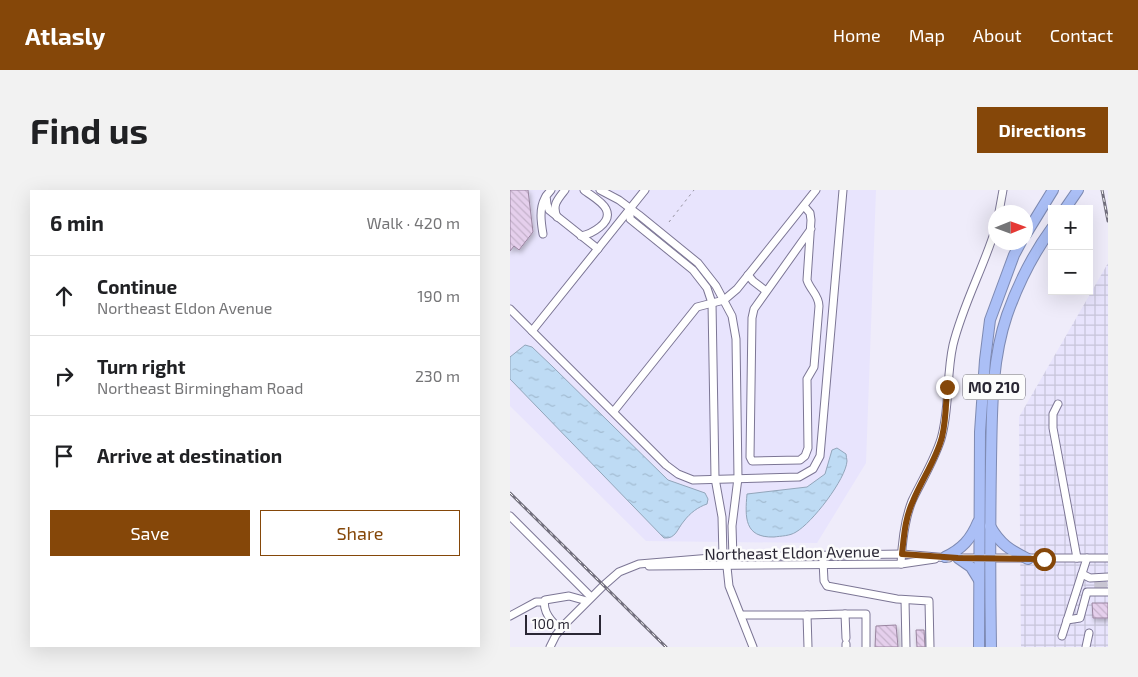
<!DOCTYPE html>
<html lang="en">
<head>
<meta charset="utf-8">
<style>
  :root { --surface:#fff; --page:#f2f2f2; --text:#202124; --muted:#757577; --line:#e0e0e0; --accent:#854709 }
  body { margin:0; font-family:"Exo 2",sans-serif; background:var(--page); color:var(--text) }
  .controls { position:absolute; right:15px; top:15px; display:grid; overflow:hidden; border-radius:0px; box-shadow:0 5px 20px #0002 }
  .controls button { width:45px; height:45px; display:grid; place-items:center; padding:0; border:0; border-bottom:1px solid var(--line); background:var(--surface); color:var(--text); font:25px sans-serif }
  .compass { position:absolute; left:478px; top:15px; width:45px; height:45px; border-radius:50%; background:var(--surface); box-shadow:0 5px 20px #0002; rotate:89deg }
  .scale { position:absolute; left:15px; bottom:12px; width:76px; box-sizing:border-box; padding-left:5px; border:2px solid #2a2734; border-top:0; font-size:14px; line-height:18px; white-space:nowrap; color:#2a2734; -webkit-text-stroke:4px #fcfcfc; paint-order:stroke }
  .stop { position:absolute; width:15px; height:15px; margin:-11px; border:4px solid #854709; border-radius:50%; background:#fff }
  .stop.end { background:#854709; border-color:#fff; box-shadow:0 1px 5px #0008 }
  .list { margin:0; padding:0; list-style:none }
  h2 { display:flex; justify-content:space-between; align-items:center; height:65px; margin:0; padding:0 20px; font-size:21px }
  h2 small { font-size:16px; font-weight:400; color:var(--muted) }
  .list li { display:grid; grid-template-columns:32px 1fr auto; gap:15px; align-items:center; box-sizing:border-box; height:80px; padding:0 20px; border-top:1px solid var(--line) }
  .list b { display:block; font-size:19px; white-space:nowrap }
  .list p { margin:0; font-size:16px; white-space:nowrap; color:var(--muted) }
  .list em { font-size:16px; font-style:normal; color:var(--muted) }
  .actions { display:flex; gap:10px; padding:15px 20px }
  .actions a { flex:1; padding:11px 0; border:1px solid var(--accent); border-radius:0px; text-align:center; font-size:18px; color:var(--accent) }
  .actions .main { background:var(--accent); color:#fff }
  .icon { flex:none; width:28px; height:28px; fill:none; stroke:currentColor; stroke-width:2; stroke-linecap:round; stroke-linejoin:round }
  .map { position:relative; flex:none; width:598px; height:457px; overflow:hidden; border-radius:0px }
  header { display:flex; align-items:center; gap:30px; box-sizing:border-box; height:70px; padding:0 25px; background:var(--accent); color:#fff }
  header strong { font-size:24px }
  nav { display:flex; gap:28px; margin-inline-start:auto; font-size:18px }
  .intro { display:flex; align-items:center; justify-content:space-between; box-sizing:border-box; height:120px; padding:0 30px }
  h1 { margin:0; font-size:35px }
  .button { padding:12px 22px; border-radius:0px; background:var(--accent); color:#fff; font-size:18px; font-weight:700 }
  main { display:flex; gap:30px; padding:0 30px }
  aside { flex:1; background:var(--surface); border-radius:0px; box-shadow:0 5px 20px #0002 }
  .map>svg:first-child { display:block }
  .built { fill:#e8e4fd }
  .industrial { fill:url(#industrial-grid) }
  .water { fill:url(#water-ripples); stroke:#92a5ba }
  .building { fill:url(#building-back-hatch); stroke:#99849f; filter:url(#shadow) }
  .lines { fill:none; stroke-linecap:round; stroke-linejoin:round }
  .minor-tunnel { stroke:#c8c5d2; stroke-width:7; stroke-dasharray:7 3.5; stroke-linecap:butt }
  .minor-casing { stroke:#7c7695; stroke-width:9 }
  .highway-casing { stroke:#7e8ab2; stroke-width:12 }
  .path { stroke:#95929f; stroke-width:1; stroke-dasharray:2.5 4; stroke-linecap:butt }
  .minor { stroke:#fff; stroke-width:7 }
  .highway { stroke:#abbff6; stroke-width:10 }
  .rail-casing { stroke:#716e7c; stroke-width:3 }
  .rail { stroke:#fcfcfc; stroke-width:1; stroke-dasharray:4; stroke-linecap:butt }
  .route { stroke:#854709; stroke-width:6 }
  .labels { text-anchor:middle; dominant-baseline:central; stroke-width:5; stroke-linejoin:round; paint-order:stroke }
  .shield { fill:#fcfcfc; stroke:#696770; stroke-width:1 }
  .shield-label { font-size:15px; font-weight:bold; fill:#2a2734 }
  .street-label { font-size:16px; fill:#2a2734; stroke:#fcfcfc }
</style>
</head>
<body>
<header>
<strong>Atlasly</strong>
<nav><a>Home</a><a>Map</a><a>About</a><a>Contact</a></nav>
</header>
<div class="intro"><h1>Find us</h1><a class="button">Directions</a></div>
<main>
<aside>
<h2>6 min<small>Walk · 420 m</small></h2>
<ul class="list">
<li><svg class="icon" aria-label="ahead" viewBox="0 0 24 24"><path d="M12 20V5M6 11l6-6 6 6"/></svg><div><b>Continue</b><p>Northeast Eldon Avenue</p></div><em>190 m</em></li>
<li><svg class="icon" aria-label="right" viewBox="0 0 24 24"><path d="M7 20v-9h11M14 6l5 5-5 5"/></svg><div><b>Turn right</b><p>Northeast Birmingham Road</p></div><em>230 m</em></li>
<li><svg class="icon" aria-label="arrive" viewBox="0 0 24 24"><path d="M6 21V4h12l-3 4 3 4H6"/></svg><div><b>Arrive at destination</b></div></li>
</ul>
<div class="actions"><a class="main">Save</a><a>Share</a></div>
</aside>
<div class="map">
<svg width="598" height="457" viewBox="0 0 598 457">
  <defs>
    <pattern id="industrial-grid" width="8" height="8" patternUnits="userSpaceOnUse" patternTransform="scale(1.25)"><rect width="8" height="8" fill="#e8e4fd"/><path d="M0 4h8M4 0v8" fill="none" stroke="#c7c4d9"/></pattern>
    <pattern id="water-ripples" width="26" height="14" patternUnits="userSpaceOnUse" patternTransform="scale(1.25)"><rect width="26" height="14" fill="#bedbf4"/><path d="M2 4q2-2 4 0t4 0M15 11q2-2 4 0t4 0" fill="none" stroke="#a3bcd2"/></pattern>
    <pattern id="building-back-hatch" width="6" height="6" patternUnits="userSpaceOnUse" patternTransform="scale(1.25)"><rect width="6" height="6" fill="#e5cfec"/><path d="M-1 5l2 2M0 0l6 6M5-1l2 2" fill="none" stroke="#c5b2cb"/></pattern>
    <filter id="shadow"><feDropShadow dx="1.5" dy="3" stdDeviation="2.5" flood-color="#0004"/></filter>
  </defs>
  <rect width="100%" height="100%" fill="#efecfa"/>
  <path class="built" d="M0 0H366L356 273 307 353 136 351 0 216Z"/>
  <path class="industrial" d="M598 73V457H511L509 227Z"/>
  <g class="water">
    <path d="M15 155 22 157 43 177 158 290 195 303 198 309 197 314C188 317 180 323 174 331 167 339 166 349 154 348L0 189V167Z"/>
    <path d="M327 258 336 264C336 266 337 269 337 271 336 289 302 333 286 342 280 346 271 346 264 347 234 348 235 327 237 304L297 297 315 284 322 260Z"/>
  </g>
  <g class="building">
    <path d="M0 0H18L23 42 9 60 4 56 0 61Z"/>
    <path d="M582 413H598V428H583Z"/>
    <path d="M386 435 388 457H365L366 436Z"/>
    <path d="M406 440H414L415 457H407Z"/>
  </g>
  <g class="lines">
    <g class="minor-tunnel">
      <path d="M588 392V398"/>
      <path d="M594 392V398"/>
    </g>
    <defs>
      <g id="minor">
        <path d="M41 0 36 6 37 14 39 20 88 59"/>
        <path d="M90 0 109 10 129 25 188 73 206 96 222 126 226 149 228 288 222 336 223 368 222 370"/>
        <path d="M294 16 300 23 301 30 297 90C300 100 309 105 309 116L304 177 297 189 298 258 295 266 290 270 242 271 240 267 242 128 244 119 301 39"/>
        <path d="M120 20V29L183 80 197 98 202 113 205 288 212 327 213 367 217 377 219 396 243 457"/>
        <path d="M489 22 493 0"/>
        <path d="M47 27C42 15 47 10 55 0"/>
        <path d="M33 44C31 32 29 19 35 8"/>
        <path d="M71 46C81 44 103 33 96 19 92 11 80 5 74 0"/>
        <path d="M238 85 243 91 256 101"/>
        <path d="M0 119 156 275 168 284 183 290 289 287 303 279 310 266 333 0"/>
        <path d="M22 141 135 0"/>
        <path d="M548 214 543 224V238L567 368"/>
        <path d="M104 221 187 117 214 110 227 99 306 0"/>
        <path d="M0 326 81 407"/>
        <path d="M449 368H598"/>
        <path d="M313 371 314 391 317 396 387 409 419 411 420 457"/>
        <path d="M391 374C392 353 394 331 402 311 412 290 424 271 431 249 440 219 436 186 443 155 453 114 474 77 486 37"/>
        <path d="M139 376 391 374 425 369"/>
        <path d="M572 384 580 388 598 387"/>
        <path d="M395 410 396 457"/>
        <path d="M335 424H356V457"/>
        <path d="M231 425H297L298 457"/>
        <path d="M297 425 335 424 336 448"/>
        <path d="M0 426 26 412H34"/>
        <path d="M557 430 570 428 577 402H598"/>
        <path d="M51 439C42 433 32 421 35 410L59 406 77 411"/>
        <path d="M552 446 577 368"/>
        <path d="M40 457 46 445 56 433 93 396 109 382 129 374 213 367 392 364 439 368"/>
        <path d="M336 457V454"/>
        <path d="M576 457 579 443"/>
      </g>
      <g id="highway">
        <path d="M555 19 568 0"/>
        <path d="M516 44 543 0"/>
        <path d="M480 336C490 354 500 360 518 369"/>
        <path d="M435 367C452 359 461 349 468 332"/>
        <path d="M448 368 461 377 469 390"/>
        <path d="M469 457 470 242 475 170 480 130 504 65 511 52"/>
        <path d="M481 457C480 395 480 333 481 271 482 223 481 172 497 125 508 94 523 64 542 38"/>
      </g>
    </defs>
    <use href="#minor" class="minor-casing"/>
    <use href="#highway" class="highway-casing"/>
    <path class="path" d="M159 32 184 0"/>
    <use href="#minor" class="minor"/>
    <use href="#highway" class="highway"/>
    <defs>
      <g id="rail">
        <path d="M592 0 598 31"/>
        <path d="M0 303 156 457"/>
      </g>
    </defs>
    <use href="#rail" class="rail-casing"/>
    <use href="#rail" class="rail"/>
  </g>
  <g class="lines">
    <path class="route" d="M437 197C436 214 436 231 432 247 426 270 412 289 403 311 395 328 394 346 392 364L448 368 534 369"/>
  </g>
  <g class="labels">
    <rect class="shield" x="453" y="184.5" width="62" height="25" rx="4"/>
    <g class="shield-label">
      <text x="484" y="197">MO 210</text>
    </g>
    <g class="street-label">
      <text transform="translate(282 362) rotate(-1)">Northeast Eldon Avenue</text>
    </g>
  </g>
</svg>
<div class="controls">
<button>+</button>
<button>−</button>
</div>
<svg class="compass" viewBox="-18 -18 36 36"><path d="M0-13l5 13h-10z" fill="#e53935"/><path d="M0 13l5-13h-10z" fill="#757577"/></svg>
<div class="scale">100 m</div>
<div class="stop" style="left:534px;top:369px"></div>
<div class="stop end" style="left:437px;top:197px"></div>
</div>
</main>
</body>
</html>
